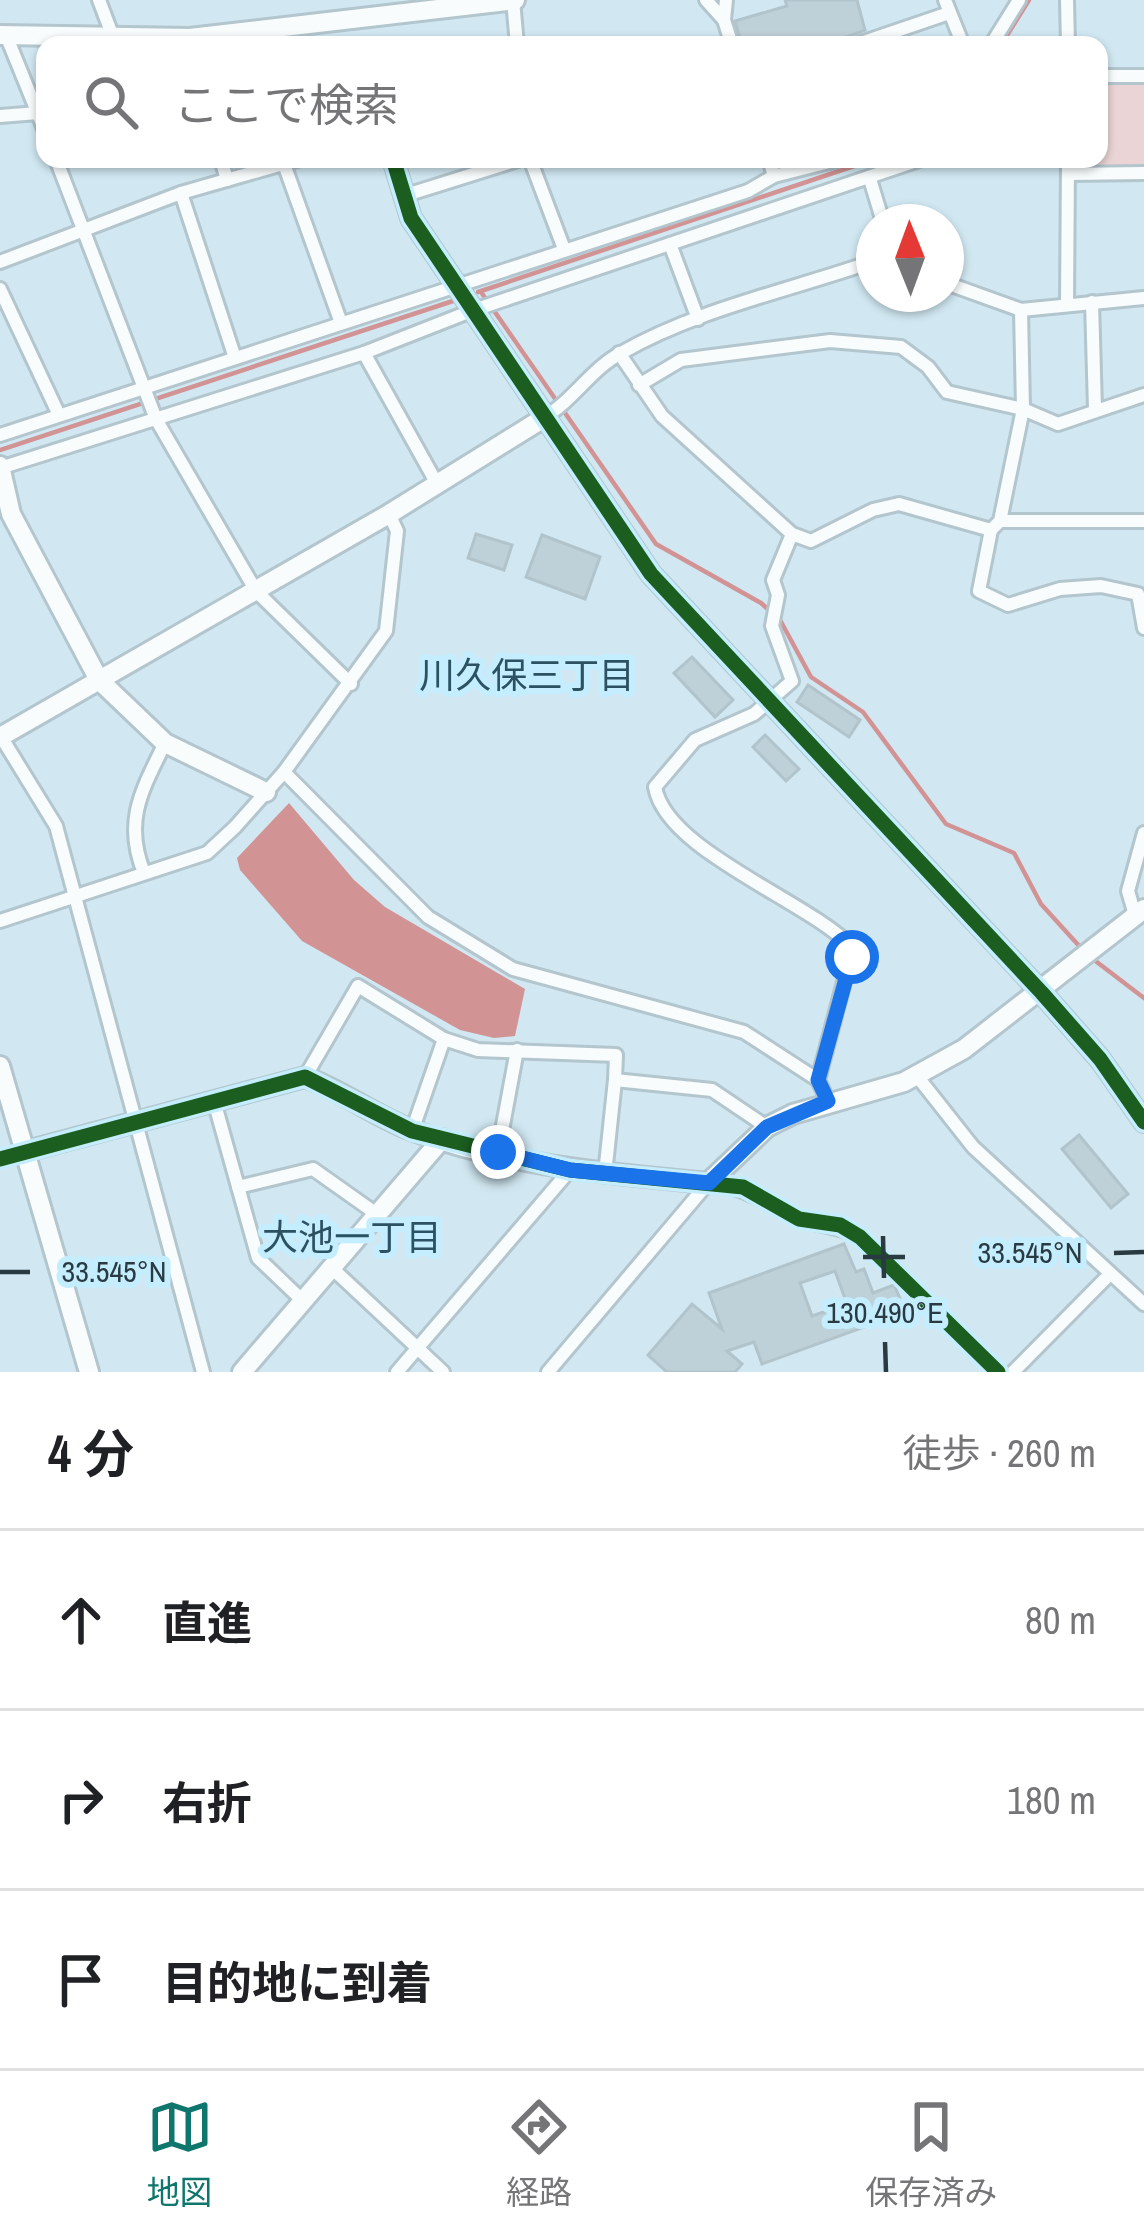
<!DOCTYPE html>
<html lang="ja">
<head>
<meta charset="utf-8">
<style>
  :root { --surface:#fff; --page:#f2f2f2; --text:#202124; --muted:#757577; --line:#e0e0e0; --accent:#0f766e }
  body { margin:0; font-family:"Archivo Narrow","Noto Sans JP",sans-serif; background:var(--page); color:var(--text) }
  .compass { position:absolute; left:856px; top:204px; width:108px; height:108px; border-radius:50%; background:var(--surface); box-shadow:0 3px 9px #0004; rotate:359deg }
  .stop { position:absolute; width:36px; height:36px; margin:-27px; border:9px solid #1a73e8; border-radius:50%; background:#fff }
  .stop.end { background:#1a73e8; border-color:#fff; box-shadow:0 3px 12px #0008 }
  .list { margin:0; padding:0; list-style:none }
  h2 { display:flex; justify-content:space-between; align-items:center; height:156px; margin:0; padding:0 48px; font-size:51px }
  h2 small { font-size:39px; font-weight:400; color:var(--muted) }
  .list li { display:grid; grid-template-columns:78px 1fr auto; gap:36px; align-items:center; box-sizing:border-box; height:180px; padding:0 48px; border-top:3px solid var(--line) }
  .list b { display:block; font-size:45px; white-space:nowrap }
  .list em { font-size:39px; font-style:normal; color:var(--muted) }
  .icon { flex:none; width:66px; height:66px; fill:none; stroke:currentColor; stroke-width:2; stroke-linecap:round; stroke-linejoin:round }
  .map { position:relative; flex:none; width:1144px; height:1372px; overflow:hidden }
  .search { position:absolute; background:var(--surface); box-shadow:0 3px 9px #0004; left:36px; right:36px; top:36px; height:132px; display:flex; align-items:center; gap:30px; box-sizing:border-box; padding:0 42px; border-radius:24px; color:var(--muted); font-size:45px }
  .sheet { height:696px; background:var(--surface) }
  nav { display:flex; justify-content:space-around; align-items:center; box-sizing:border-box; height:168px; border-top:3px solid var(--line); background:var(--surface); font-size:33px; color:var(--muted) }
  nav a { display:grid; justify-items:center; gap:6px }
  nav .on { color:var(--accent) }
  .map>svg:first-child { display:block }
  .green { fill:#ead4d6 }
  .water { fill:#d29394 }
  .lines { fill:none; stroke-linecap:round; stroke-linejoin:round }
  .stream { stroke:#d29394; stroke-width:4.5 }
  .canal { stroke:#d29394; stroke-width:14 }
  .building { fill:#bfd1d8; stroke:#b1c3cb; stroke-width:3; fill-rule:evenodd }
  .street-casing { stroke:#b3c5cd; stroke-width:18 }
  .secondary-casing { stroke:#b3c5cd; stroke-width:24 }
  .street { stroke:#f8fcfd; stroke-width:12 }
  .secondary { stroke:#f8fcfd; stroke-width:18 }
  .cycleway-casing { stroke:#c4eeff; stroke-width:22 }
  .cycleway { stroke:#1b5e20; stroke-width:15 }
  .route { stroke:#1a73e8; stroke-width:15 }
  .ticks { fill:none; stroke:#2a3a41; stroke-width:4.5 }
  .labels { text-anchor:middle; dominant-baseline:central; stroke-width:12; stroke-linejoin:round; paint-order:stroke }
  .neighbourhood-label { font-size:36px; fill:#2c5160; stroke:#c4eeff }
  .ticks-label { font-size:30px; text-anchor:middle; fill:#2a3a41; stroke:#c4eeff; stroke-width:12; stroke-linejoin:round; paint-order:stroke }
</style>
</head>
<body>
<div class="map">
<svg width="1144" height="1372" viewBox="0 0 1144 1372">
  <rect width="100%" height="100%" fill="#d1e8f2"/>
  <path class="green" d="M1099 76H1144V173L1068 174V159H1099Z"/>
  <path class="water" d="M289 803 354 880 385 907 525 989 515 1036 494 1038 460 1030 302 941 240 870 237 858Z"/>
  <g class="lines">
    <g class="stream">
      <path d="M1001 45 1029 0"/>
      <path d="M478 292 875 159"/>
      <path d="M481 292 656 544 761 603 780 620 811 677 863 712 946 824 1014 853 1041 904 1081 948"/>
      <path d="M0 450 456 300"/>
      <path d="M1089 956 1144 998"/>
    </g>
    <path class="canal" d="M1074 168V159"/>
  </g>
  <g class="building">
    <path d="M785 0H857L865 30 826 45H742L735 21 787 6Z"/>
    <path d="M476 534 512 545 504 570 468 558Z"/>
    <path d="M542 535 600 557 585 599 526 577Z"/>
    <path d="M692 657 733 700 715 717 674 673Z"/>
    <path d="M808 685 860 720 849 737 797 702Z"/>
    <path d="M765 735 799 769 786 781 753 747Z"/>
    <path d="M1079 1135 1128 1194 1111 1208 1062 1149Z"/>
    <path d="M844 1244 856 1272 864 1269 873 1293 894 1285 906 1312 762 1364 754 1342 727 1351 742 1364 735 1372H667L648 1355 692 1304 722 1329 709 1293ZM835 1271 847 1304 812 1316 800 1283Z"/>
  </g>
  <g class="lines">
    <defs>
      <g id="street">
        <path d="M99 0 113 37"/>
        <path d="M513 0 517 45"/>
        <path d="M706 0 724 20"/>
        <path d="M726 0 724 20 732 45"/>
        <path d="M945 0 963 45"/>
        <path d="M1067 0 1068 45"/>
        <path d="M6 35 45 131"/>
        <path d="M855 45 949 13"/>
        <path d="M991 45 1019 0"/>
        <path d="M1099 76H1144"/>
        <path d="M0 116 38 113"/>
        <path d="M56 159 156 419 256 591 351 684"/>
        <path d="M221 159 227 180"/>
        <path d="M530 159 564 249"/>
        <path d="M769 159 774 176"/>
        <path d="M284 164 341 323"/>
        <path d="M1068 174 1144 173"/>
        <path d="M870 179 883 222"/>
        <path d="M181 193 235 358"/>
        <path d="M403 196 521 159"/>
        <path d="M670 244 698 319"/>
        <path d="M0 262 181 193 300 159"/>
        <path d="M946 283 1021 310 1144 298"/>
        <path d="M0 289 59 415"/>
        <path d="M1092 302 1095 409"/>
        <path d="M1067 305 1068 159"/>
        <path d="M1021 310 1023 409 1000 521 991 530 979 591 1008 605 1060 589 1101 586 1138 594 1144 628"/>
        <path d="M364 353 436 482"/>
        <path d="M619 353 662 416 792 534 811 541 873 510 899 504 991 530"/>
        <path d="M639 385 681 360 830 341 901 347 928 367 947 392 1023 409 1058 424 1144 395"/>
        <path d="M543 418C573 401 591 369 621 353 698 309 791 290 874 261"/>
        <path d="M0 435 748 191 774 176 841 159"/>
        <path d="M0 468 364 353 471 311 922 159"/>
        <path d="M1000 521H1144"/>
        <path d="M792 534 773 580 778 595 772 626 792 681 754 714 695 740 655 787C666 851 807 900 853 948L818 1080"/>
        <path d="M0 735 56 826 203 1372"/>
        <path d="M284 772 428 917 513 969 744 1032 818 1080 828 1101"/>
        <path d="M144 873C123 821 142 790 165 743"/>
        <path d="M1135 915 1128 891 1144 833"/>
        <path d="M0 921 207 853 235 827 284 772 386 631 397 531 389 514"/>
        <path d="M917 1076 973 1147 1144 1304"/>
        <path d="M305 1077 358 986 444 1039 478 1050 616 1055 615 1080 712 1090 767 1127"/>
        <path d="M214 1101 258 1258 303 1301"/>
        <path d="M412 1131 444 1039"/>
        <path d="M498 1152 517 1050"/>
        <path d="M0 1159 23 1152"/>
        <path d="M605 1174 615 1080"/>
        <path d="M238 1187 313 1169 378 1215"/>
        <path d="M333 1269 443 1372"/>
        <path d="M397 1372 570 1170"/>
        <path d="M548 1372 708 1183C750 1188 761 1202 797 1217 818 1227 839 1225 860 1237L998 1372"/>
        <path d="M1013 1372 1110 1274"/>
      </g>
      <g id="secondary">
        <path d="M0 35 190 38 515 0"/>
        <path d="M393 159 411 218 651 574 1042 993 1100 1059 1144 1122"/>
        <path d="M0 466 11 514 99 680 165 743 266 792"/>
        <path d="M0 737 389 514 542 419"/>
        <path d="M0 1066 89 1372"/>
        <path d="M23 1152 305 1077C343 1091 376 1117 414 1131 507 1166 611 1174 708 1183L767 1127 793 1114 904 1082 964 1049 1144 909"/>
        <path d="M242 1372 442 1139"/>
      </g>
    </defs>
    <use href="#street" class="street-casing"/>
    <use href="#secondary" class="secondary-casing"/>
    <use href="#street" class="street"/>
    <use href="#secondary" class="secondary"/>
    <defs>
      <g id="cycleway">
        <path d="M393 159 411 218 651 574 1042 993 1100 1059 1144 1122"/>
        <path d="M0 1159 305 1077 412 1131 570 1170 743 1187 799 1219 840 1225 860 1237 998 1372"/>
      </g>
    </defs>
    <use href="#cycleway" class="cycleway-casing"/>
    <use href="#cycleway" class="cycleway"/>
  </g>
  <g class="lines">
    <path class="route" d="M498 1152 570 1170 709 1183 767 1127 828 1101 818 1080 852 957"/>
  </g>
  <path class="ticks" d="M883 1236 884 1278M1114 1253 1144 1252M863 1257H905M0 1272H30M885 1342 886 1372"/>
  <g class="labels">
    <g class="neighbourhood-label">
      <text x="527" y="675">川久保三丁目</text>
      <text x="352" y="1237">大池一丁目</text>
    </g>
  </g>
  <g class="ticks-label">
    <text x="1030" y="1263">33.545°N</text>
    <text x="114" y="1282">33.545°N</text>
    <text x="885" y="1323">130.490°E</text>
  </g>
</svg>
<svg class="compass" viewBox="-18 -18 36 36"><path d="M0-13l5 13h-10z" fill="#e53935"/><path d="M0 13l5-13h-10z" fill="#757577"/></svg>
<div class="stop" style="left:852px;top:957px"></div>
<div class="stop end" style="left:498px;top:1152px"></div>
<div class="search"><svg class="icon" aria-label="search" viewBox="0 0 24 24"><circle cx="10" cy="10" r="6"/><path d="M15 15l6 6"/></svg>ここで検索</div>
</div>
<section class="sheet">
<h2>4 分<small>徒歩 · 260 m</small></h2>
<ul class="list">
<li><svg class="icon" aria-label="ahead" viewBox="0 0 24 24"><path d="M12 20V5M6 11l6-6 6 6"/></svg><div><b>直進</b></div><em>80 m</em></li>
<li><svg class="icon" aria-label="right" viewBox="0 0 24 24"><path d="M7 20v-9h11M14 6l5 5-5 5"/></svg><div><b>右折</b></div><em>180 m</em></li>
<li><svg class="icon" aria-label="arrive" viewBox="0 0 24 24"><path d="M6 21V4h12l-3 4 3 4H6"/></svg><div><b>目的地に到着</b></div></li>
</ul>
</section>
<nav>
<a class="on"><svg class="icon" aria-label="map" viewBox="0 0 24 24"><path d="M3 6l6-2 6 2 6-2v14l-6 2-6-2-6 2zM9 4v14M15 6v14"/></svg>地図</a>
<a><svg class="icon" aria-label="directions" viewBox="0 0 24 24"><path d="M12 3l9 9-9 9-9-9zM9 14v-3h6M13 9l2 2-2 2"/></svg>経路</a>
<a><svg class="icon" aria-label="saved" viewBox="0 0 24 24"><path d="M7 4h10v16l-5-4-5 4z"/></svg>保存済み</a>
</nav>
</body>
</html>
